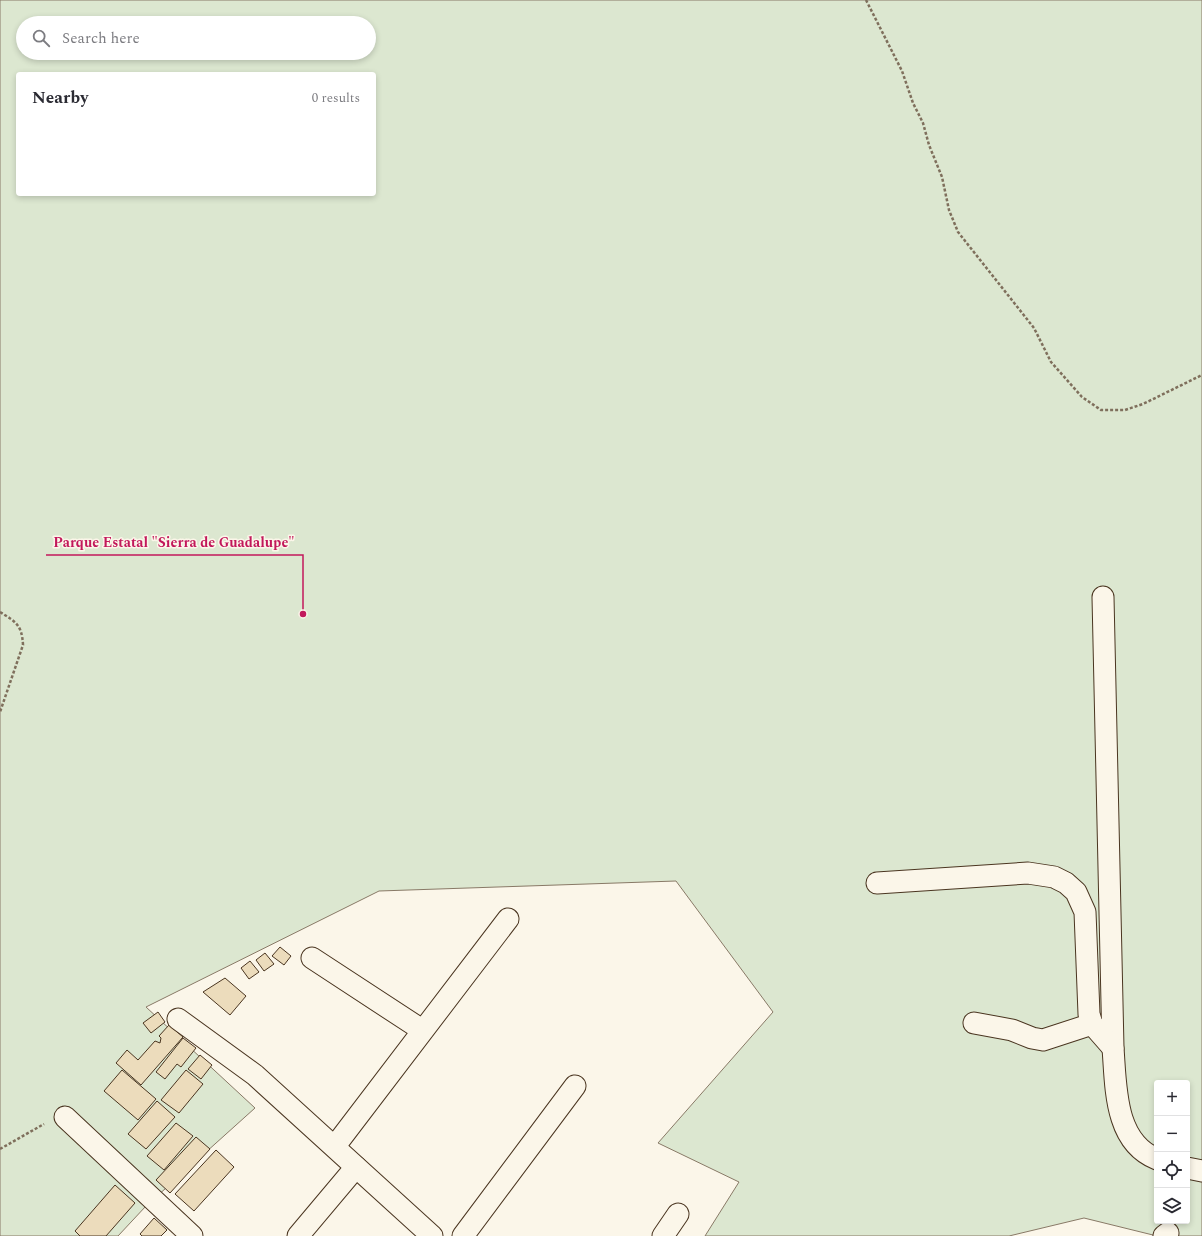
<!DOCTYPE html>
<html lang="en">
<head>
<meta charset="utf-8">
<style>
  :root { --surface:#fff; --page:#f2f2f3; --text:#2b2b33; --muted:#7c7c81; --line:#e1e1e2 }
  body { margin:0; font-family:Spectral,serif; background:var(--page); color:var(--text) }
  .controls { position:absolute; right:12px; bottom:12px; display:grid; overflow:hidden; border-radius:4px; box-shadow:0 2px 6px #0003 }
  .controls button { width:36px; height:36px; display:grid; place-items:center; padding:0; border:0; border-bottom:1px solid var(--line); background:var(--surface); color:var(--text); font:20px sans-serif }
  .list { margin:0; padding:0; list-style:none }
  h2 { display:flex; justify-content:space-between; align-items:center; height:52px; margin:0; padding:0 16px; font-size:17px }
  h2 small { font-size:13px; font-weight:400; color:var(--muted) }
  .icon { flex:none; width:22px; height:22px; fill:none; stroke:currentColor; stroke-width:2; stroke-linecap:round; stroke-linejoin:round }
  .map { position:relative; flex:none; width:1202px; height:1236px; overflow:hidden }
  .search { position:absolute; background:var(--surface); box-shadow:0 2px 6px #0003; left:16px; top:16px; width:360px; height:44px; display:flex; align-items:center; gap:10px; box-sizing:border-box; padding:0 14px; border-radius:22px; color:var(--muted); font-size:15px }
  .panel { position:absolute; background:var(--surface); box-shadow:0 2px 6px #0003; left:16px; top:72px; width:360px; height:124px; border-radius:4px }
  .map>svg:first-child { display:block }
  .green { fill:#dce7d0; stroke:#887966; fill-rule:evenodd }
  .building { fill:#ecdcbc; stroke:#4a3520 }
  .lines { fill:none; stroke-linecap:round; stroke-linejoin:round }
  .street-casing { stroke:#4a3520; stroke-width:23 }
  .path { stroke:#7f6f5c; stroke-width:2.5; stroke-dasharray:3 2; stroke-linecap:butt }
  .street { stroke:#fbf6e9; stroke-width:21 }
  .leader { fill:none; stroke:#c2185b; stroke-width:1.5 }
  .callout-dot { fill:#c2185b; stroke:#fbf6e9; stroke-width:1.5 }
  .callout-label { font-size:14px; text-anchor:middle; font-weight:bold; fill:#c2185b; stroke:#fbf6e9; stroke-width:3; stroke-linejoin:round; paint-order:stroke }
</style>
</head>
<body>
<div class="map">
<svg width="1202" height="1236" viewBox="0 0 1202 1236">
  <rect width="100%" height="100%" fill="#fbf6e9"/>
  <path class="green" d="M0 0H1202V1236H1157L1084 1218 1009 1236H705L739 1182 658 1143 773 1012 676 881 379 891 146 1007 255 1108 146 1206 118 1236H0ZM23 23H369V53H23ZM18 74H374V194H18ZM1157 1083H1187V1221H1157Z"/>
  <g class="building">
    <path d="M280 947 291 956 284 965 272 956Z"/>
    <path d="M265 953 274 964 264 971 256 960Z"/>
    <path d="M250 961 259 972 249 979 241 968Z"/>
    <path d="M225 978 246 996 230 1015 203 992Z"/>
    <path d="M158 1012 165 1022 151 1033 143 1023Z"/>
    <path d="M169 1025 183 1037 141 1085 116 1063 127 1050 138 1060 155 1041 160 1043 161 1038 159 1036Z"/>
    <path d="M183 1038 196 1048 181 1067 177 1064 165 1079 156 1072Z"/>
    <path d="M200 1055 212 1065 201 1079 188 1069Z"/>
    <path d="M122 1070 156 1099 138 1120 104 1091Z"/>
    <path d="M186 1070 203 1084 179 1113 161 1100Z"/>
    <path d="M157 1101 175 1117 146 1149 128 1134Z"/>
    <path d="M176 1123 193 1136 164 1170 147 1156Z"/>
    <path d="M196 1137 210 1149 170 1193 156 1180Z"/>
    <path d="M216 1150 234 1167 194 1211 175 1194Z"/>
    <path d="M115 1185 135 1203 106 1236H80L75 1231Z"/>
    <path d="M154 1218 167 1230 161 1236H142L140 1234Z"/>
  </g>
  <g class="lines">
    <defs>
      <g id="street">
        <path d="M1103 597 1113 1048C1116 1086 1114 1142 1157 1159"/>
        <path d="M877 883 1028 873 1054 877 1066 883 1076 892 1085 912 1089 1014 1092 1024 1113 1048"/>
        <path d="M312 958 422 1030"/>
        <path d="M178 1019 255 1075 432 1236"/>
        <path d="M974 1023 1012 1030 1032 1038 1043 1040 1092 1024"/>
        <path d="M65 1117 192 1236"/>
        <path d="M335 1146 508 919"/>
        <path d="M1187 1168 1202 1171"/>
        <path d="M298 1236 356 1167"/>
        <path d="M463 1236 575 1086"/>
        <path d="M663 1236 678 1214"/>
        <path d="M1164 1236 1168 1233"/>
      </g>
    </defs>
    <use href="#street" class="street-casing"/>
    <g class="path">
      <path d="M866 0 902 71 913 103 923 123 929 145 942 177 949 210 958 232 1034 328 1051 362 1082 397 1101 410H1125L1143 404 1202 375"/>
      <path d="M0 612C16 622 22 625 23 645L0 712"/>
      <path d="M0 1149 44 1124"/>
    </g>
    <use href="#street" class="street"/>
  </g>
  <path class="leader" d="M303 614L303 555H46"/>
  <circle class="callout-dot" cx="303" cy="614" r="4"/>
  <g class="callout-label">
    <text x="174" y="547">Parque Estatal "Sierra de Guadalupe"</text>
  </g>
</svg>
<div class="controls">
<button>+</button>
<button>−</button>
<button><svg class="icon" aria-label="locate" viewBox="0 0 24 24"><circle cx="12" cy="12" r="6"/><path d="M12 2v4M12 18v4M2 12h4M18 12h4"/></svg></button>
<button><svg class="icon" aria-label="layers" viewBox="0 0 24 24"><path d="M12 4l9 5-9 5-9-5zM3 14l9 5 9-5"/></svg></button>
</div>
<div class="search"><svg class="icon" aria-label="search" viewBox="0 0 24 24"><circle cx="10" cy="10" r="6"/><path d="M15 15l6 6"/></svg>Search here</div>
<section class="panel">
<h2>Nearby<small>0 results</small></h2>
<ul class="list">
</ul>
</section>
</div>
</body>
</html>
